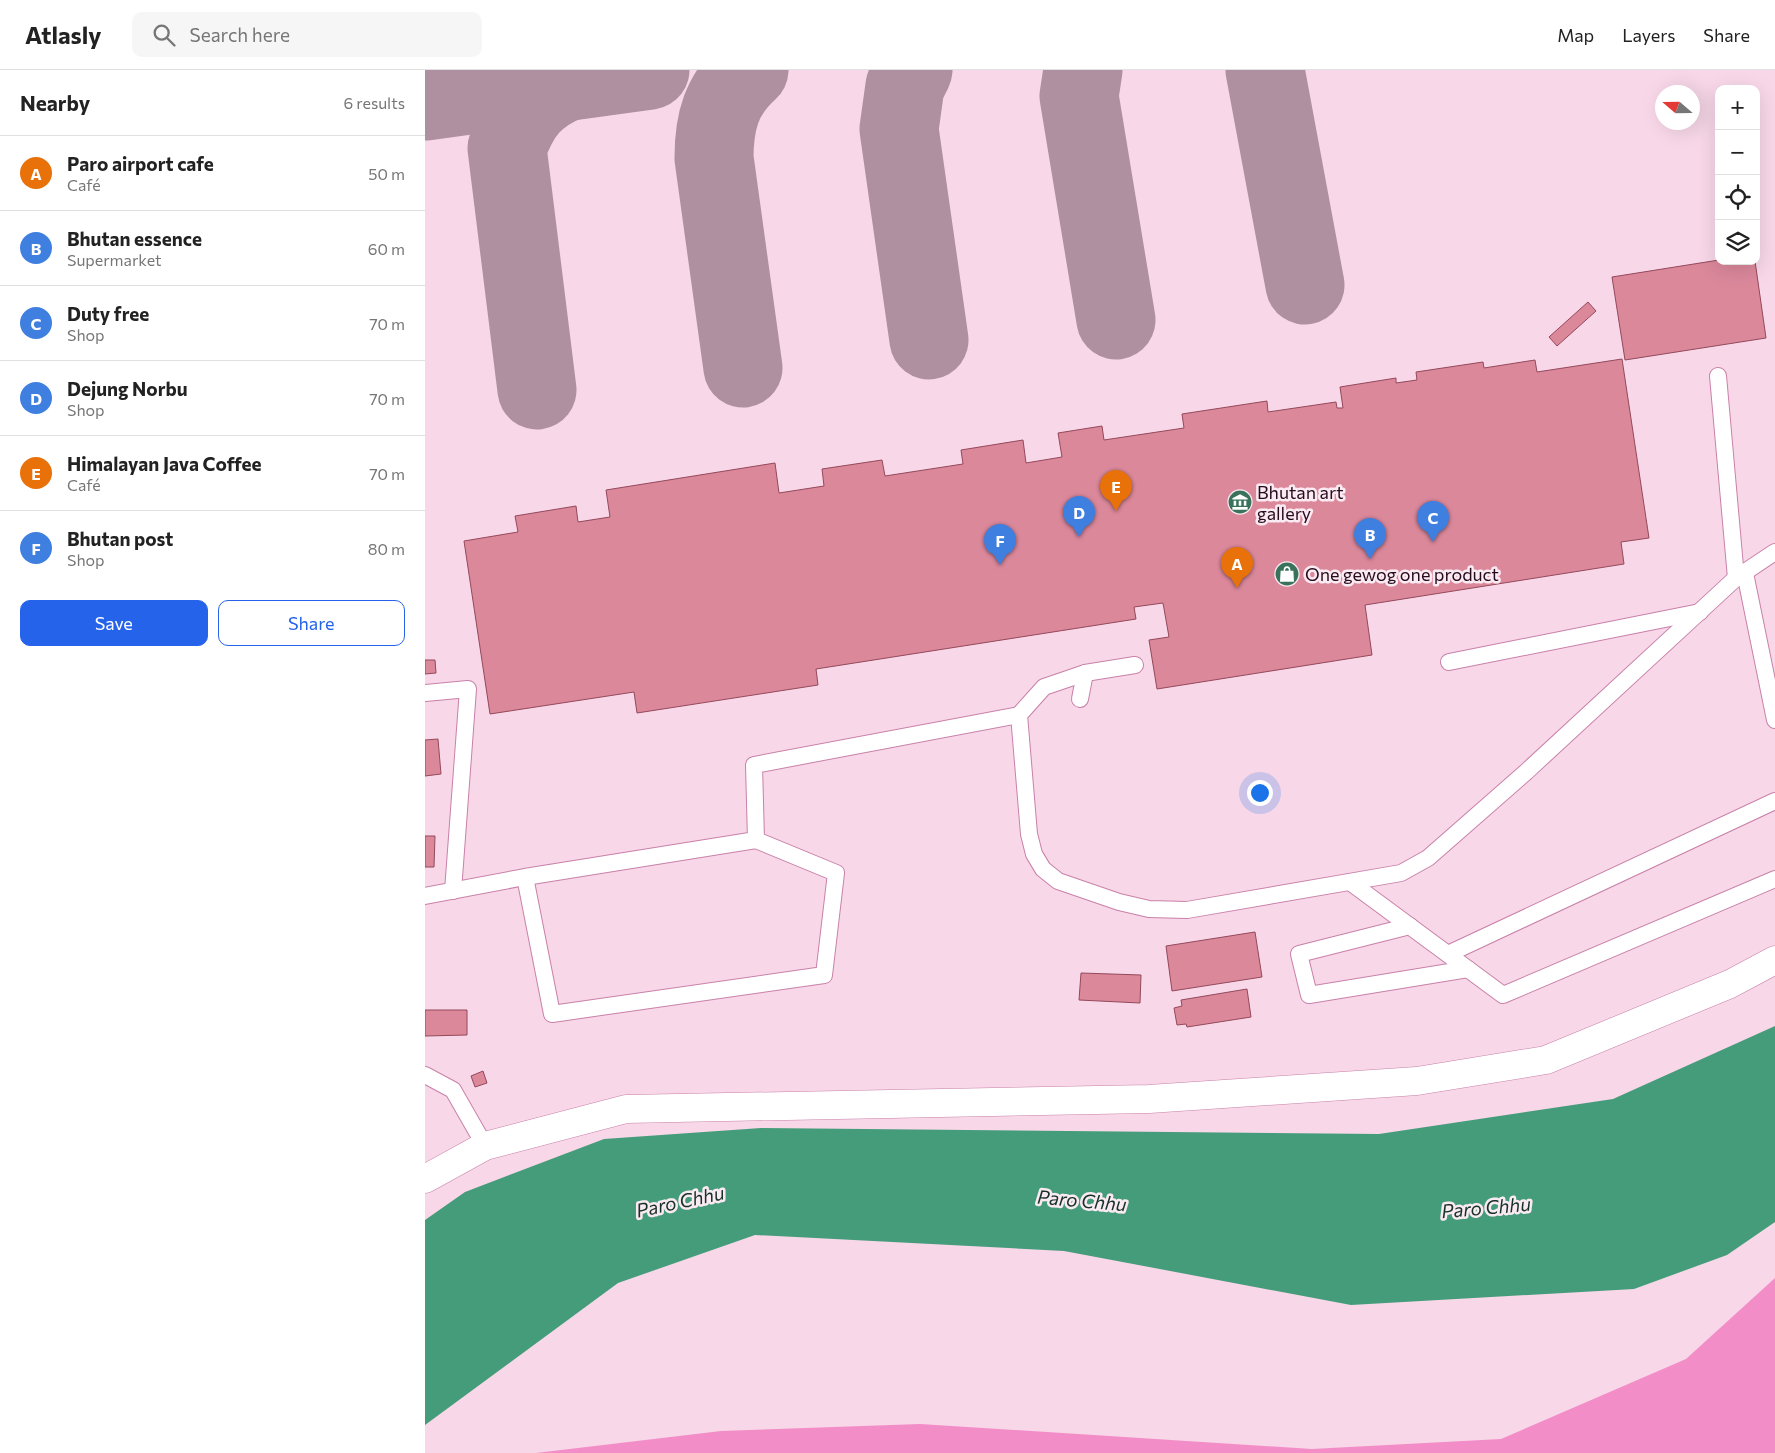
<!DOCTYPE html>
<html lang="en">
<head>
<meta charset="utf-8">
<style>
  :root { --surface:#fff; --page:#f6f6f6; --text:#222; --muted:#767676; --line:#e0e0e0; --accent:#2563eb }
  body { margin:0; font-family:Commissioner,sans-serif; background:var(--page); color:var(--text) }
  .controls { position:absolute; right:15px; top:15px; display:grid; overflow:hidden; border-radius:10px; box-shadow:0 5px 20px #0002 }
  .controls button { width:45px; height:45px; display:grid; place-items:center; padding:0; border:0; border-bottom:1px solid var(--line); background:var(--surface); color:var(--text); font:25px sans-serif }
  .compass { position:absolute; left:1230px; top:15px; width:45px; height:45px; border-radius:50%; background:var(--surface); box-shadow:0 5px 20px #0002; rotate:290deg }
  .you { position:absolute; left:834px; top:722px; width:18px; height:18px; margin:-12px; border:4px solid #fff; border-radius:50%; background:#1a73e8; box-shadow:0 0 0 8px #1a73e833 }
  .badge { display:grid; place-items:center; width:32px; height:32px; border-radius:50%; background:var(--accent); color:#fff; font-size:16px; font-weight:700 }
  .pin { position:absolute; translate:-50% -41px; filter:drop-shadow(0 1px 2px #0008) }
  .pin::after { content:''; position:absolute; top:26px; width:18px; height:15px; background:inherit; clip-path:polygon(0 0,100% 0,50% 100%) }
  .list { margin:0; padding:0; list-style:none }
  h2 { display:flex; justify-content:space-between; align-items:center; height:65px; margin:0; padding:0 20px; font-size:21px }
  h2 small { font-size:16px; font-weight:400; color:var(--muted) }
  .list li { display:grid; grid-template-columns:32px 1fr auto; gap:15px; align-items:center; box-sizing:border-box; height:75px; padding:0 20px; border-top:1px solid var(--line) }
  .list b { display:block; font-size:19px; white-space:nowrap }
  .list p { margin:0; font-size:16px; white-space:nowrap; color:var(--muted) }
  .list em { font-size:16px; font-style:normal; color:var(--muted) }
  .actions { display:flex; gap:10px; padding:15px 20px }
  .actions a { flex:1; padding:11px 0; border:1px solid var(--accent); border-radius:10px; text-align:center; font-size:18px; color:var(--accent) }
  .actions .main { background:var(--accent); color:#fff }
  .icon { flex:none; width:28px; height:28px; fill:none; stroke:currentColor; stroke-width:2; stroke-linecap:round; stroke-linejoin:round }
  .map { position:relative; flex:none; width:1350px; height:1383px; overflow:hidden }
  header { display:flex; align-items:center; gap:30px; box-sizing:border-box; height:70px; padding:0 25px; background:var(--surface); border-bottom:1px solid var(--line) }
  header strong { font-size:24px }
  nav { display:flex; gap:28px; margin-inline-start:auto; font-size:18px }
  .search { width:350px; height:45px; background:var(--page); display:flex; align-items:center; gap:12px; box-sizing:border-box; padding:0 18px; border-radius:10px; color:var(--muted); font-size:19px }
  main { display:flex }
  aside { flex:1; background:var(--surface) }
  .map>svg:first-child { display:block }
  .green { fill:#f38dc8 }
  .water { fill:#459c7a }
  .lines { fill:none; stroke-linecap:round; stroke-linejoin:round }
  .taxiway { stroke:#ae90a0; stroke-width:79 }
  .building { fill:#db889b; stroke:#94495b }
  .service-casing { stroke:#c981a9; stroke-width:18 }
  .tertiary-casing { stroke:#c981a9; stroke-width:29 }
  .service { stroke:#fff; stroke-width:16 }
  .tertiary { stroke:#fff; stroke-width:28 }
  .labels { text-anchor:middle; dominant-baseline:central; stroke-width:5; stroke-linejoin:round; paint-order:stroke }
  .poi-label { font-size:18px; fill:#260b1c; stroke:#faeaf2; text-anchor:start }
  .water-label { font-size:19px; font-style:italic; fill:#163126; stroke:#faeaf2 }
</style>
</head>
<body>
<header>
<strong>Atlasly</strong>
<div class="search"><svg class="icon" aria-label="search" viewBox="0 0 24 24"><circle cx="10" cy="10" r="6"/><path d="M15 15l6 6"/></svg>Search here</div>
<nav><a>Map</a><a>Layers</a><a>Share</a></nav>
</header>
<main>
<aside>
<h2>Nearby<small>6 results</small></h2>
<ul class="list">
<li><span class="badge" style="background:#e8710a">A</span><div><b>Paro airport cafe</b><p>Café</p></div><em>50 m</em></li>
<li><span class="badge" style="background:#3f7fe0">B</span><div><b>Bhutan essence</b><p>Supermarket</p></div><em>60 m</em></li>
<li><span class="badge" style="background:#3f7fe0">C</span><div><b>Duty free</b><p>Shop</p></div><em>70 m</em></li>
<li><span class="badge" style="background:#3f7fe0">D</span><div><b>Dejung Norbu</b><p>Shop</p></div><em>70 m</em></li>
<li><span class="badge" style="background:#e8710a">E</span><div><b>Himalayan Java Coffee</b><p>Café</p></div><em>70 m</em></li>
<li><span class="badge" style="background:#3f7fe0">F</span><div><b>Bhutan post</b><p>Shop</p></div><em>80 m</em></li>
</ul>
<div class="actions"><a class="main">Save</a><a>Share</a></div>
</aside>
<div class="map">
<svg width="1350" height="1383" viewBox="0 0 1350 1383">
  <rect width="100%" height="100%" fill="#f7d7e8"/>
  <path class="green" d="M1350 1208V1383H111L296 1361 495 1354 887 1379 1076 1369 1261 1289Z"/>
  <path class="water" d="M1350 956V1152L1302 1185 1209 1219 926 1235 639 1181 330 1165 193 1213 0 1355V1150L40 1122 179 1069 336 1058 954 1064 1188 1029Z"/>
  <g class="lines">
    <g class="taxiway">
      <path d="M488 0 480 16 474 59 504 270"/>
      <path d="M658 0 654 26 691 250"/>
      <path d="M840 0 880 215"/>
      <path d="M0 31 225 0"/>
      <path d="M318 298 289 88C289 52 296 25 324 0"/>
      <path d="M112 320 82 78C95 43 108 26 143 11"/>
    </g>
  </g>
  <g class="building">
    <path d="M1294 190 1330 191 1341 268 1200 290 1187 207Z"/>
    <path d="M1163 232 1171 241 1132 276 1124 267Z"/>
    <path d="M1197 289 1224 468 1196 472 1199 494 940 535 947 585 732 619 724 570 744 567 738 533 709 537 711 549 391 599 393 615 212 643 209 622 65 644 39 471 93 462 90 446 151 436 153 452 185 447 181 420 350 393 354 423 399 416 397 399 457 390 460 406 538 394 536 380 598 370 601 393 637 387 633 363 677 356 679 370 759 358 757 344 842 331 843 342 911 332 912 338H918L915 317 971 308V313L992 310 991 302 1058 292 1059 298 1110 290 1112 302Z"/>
    <path d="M0 590H10L11 603 0 604Z"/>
    <path d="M13 669 16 704 0 706V670Z"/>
    <path d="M0 766H10L9 797H0Z"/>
    <path d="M830 862 837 907 747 921 741 876Z"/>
    <path d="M656 903 716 905 715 933 654 930Z"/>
    <path d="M822 919 826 947 762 957 761 954 752 955 749 938 757 936 756 930Z"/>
    <path d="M0 940H42V965L0 966Z"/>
    <path d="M58 1001 62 1013 50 1017 46 1006Z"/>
  </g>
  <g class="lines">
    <defs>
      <g id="service">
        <path d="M1293 306 1311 508"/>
        <path d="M1320 503 1350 650"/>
        <path d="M1024 592 1275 542"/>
        <path d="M710 595 660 603 619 617 594 645 604 764 609 784 618 799 633 811 694 832 724 839 762 840 976 803 1003 788 1101 702 1311 508 1350 482"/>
        <path d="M0 623 43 619 28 821"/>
        <path d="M655 629 660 603"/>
        <path d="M100 807 127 944 399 905 411 803 331 770"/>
        <path d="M925 812 1078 925 1350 809"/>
        <path d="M0 826 100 807 331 770 329 695 594 645"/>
        <path d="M985 856 874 884 884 925 1043 899"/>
        <path d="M1023 884 1350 731"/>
        <path d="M0 1005 28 1020 60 1076"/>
      </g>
      <path id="tertiary" d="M0 1109 60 1076 201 1039 724 1029 992 1011 1121 990 1305 914 1350 890"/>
    </defs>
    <use href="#service" class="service-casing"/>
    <use href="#tertiary" class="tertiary-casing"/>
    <use href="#service" class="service"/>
    <use href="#tertiary" class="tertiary"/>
  </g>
  <defs>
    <symbol id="museum-disc" viewBox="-11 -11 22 22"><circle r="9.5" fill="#39735c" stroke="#faeaf2"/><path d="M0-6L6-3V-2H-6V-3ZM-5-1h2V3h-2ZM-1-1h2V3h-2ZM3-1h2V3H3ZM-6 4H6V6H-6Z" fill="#fff"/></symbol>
    <symbol id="shop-disc" viewBox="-11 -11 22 22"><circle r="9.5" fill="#39735c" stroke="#faeaf2"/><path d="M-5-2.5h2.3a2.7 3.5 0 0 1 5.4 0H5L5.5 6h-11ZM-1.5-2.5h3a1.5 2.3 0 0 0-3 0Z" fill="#fff"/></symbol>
  </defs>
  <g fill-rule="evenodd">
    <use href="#museum-disc" x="801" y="418" width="28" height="28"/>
    <use href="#shop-disc" x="848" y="490" width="28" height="28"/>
  </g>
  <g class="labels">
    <g class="poi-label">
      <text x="832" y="422">Bhutan art<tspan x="832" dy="21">gallery</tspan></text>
      <text x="880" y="504">One gewog one product</text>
    </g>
    <g class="water-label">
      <text transform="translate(657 1130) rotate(5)">Paro Chhu</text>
      <text transform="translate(255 1131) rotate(-12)">Paro Chhu</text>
      <text transform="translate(1061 1137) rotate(-5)">Paro Chhu</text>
    </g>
  </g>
</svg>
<div class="controls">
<button>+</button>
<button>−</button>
<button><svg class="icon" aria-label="locate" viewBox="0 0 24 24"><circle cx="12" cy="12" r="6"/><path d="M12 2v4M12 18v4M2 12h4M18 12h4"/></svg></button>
<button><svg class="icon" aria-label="layers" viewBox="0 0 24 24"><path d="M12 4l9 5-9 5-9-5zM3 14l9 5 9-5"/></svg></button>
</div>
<svg class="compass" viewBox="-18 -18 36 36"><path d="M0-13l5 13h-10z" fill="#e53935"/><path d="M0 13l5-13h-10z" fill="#767676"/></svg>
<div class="you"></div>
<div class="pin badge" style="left:812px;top:518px;background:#e8710a">A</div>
<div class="pin badge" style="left:945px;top:489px;background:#3f7fe0">B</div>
<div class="pin badge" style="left:1008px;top:472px;background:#3f7fe0">C</div>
<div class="pin badge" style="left:654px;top:467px;background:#3f7fe0">D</div>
<div class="pin badge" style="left:691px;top:441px;background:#e8710a">E</div>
<div class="pin badge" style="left:575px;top:495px;background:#3f7fe0">F</div>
</div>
</main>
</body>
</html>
